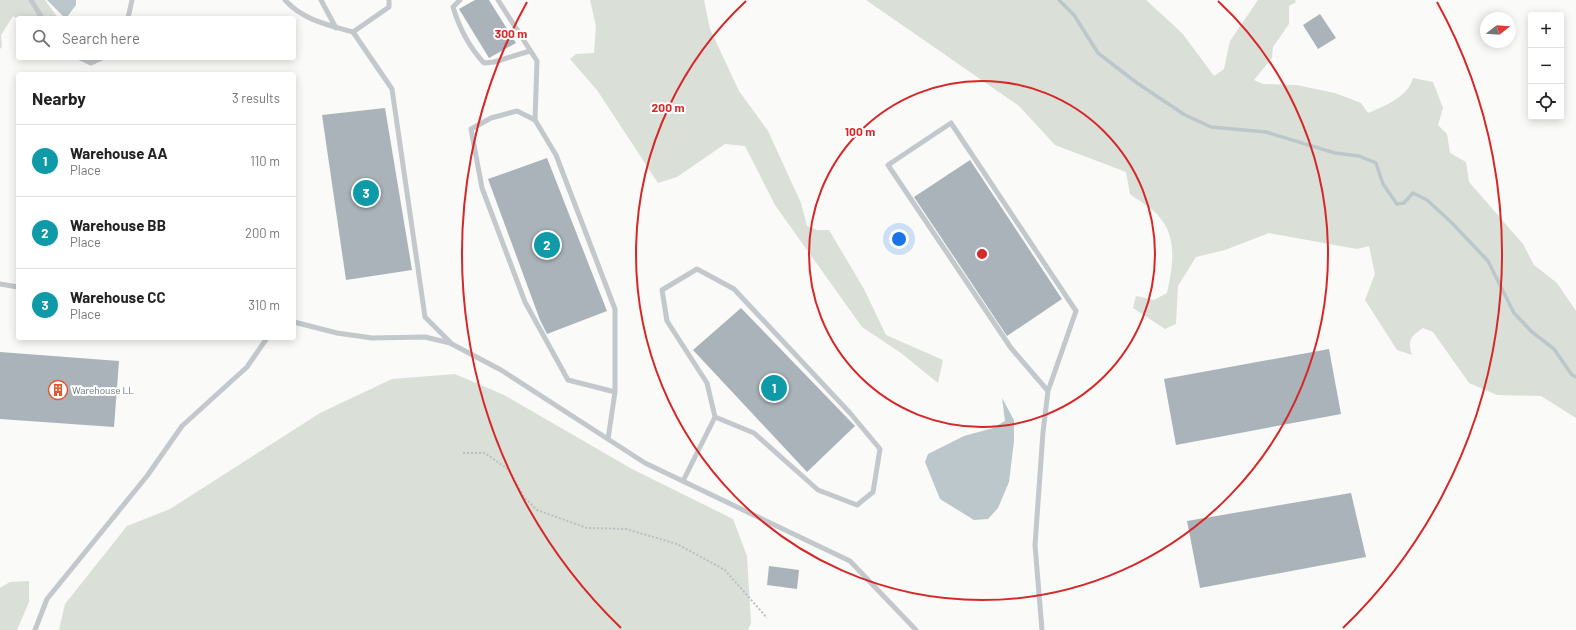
<!DOCTYPE html>
<html lang="en">
<head>
<meta charset="utf-8">
<style>
  :root { --surface:#fff; --page:#f2f2f2; --text:#222; --muted:#767676; --line:#e0e0e0; --accent:#e4572e }
  body { margin:0; font-family:Barlow,sans-serif; background:var(--page); color:var(--text) }
  .controls { position:absolute; right:12px; top:12px; display:grid; overflow:hidden; border-radius:4px; box-shadow:0 2px 10px #0003 }
  .controls button { width:36px; height:36px; display:grid; place-items:center; padding:0; border:0; border-bottom:1px solid var(--line); background:var(--surface); color:var(--text); font:20px sans-serif }
  .compass { position:absolute; left:1480px; top:12px; width:36px; height:36px; border-radius:50%; background:var(--surface); box-shadow:0 2px 10px #0003; rotate:73deg }
  .you { position:absolute; left:899px; top:239px; width:14px; height:14px; margin:-10px; border:3px solid #fff; border-radius:50%; background:#1a73e8; box-shadow:0 0 0 6px #1a73e833 }
  .badge { display:grid; place-items:center; width:26px; height:26px; border-radius:50%; background:var(--accent); color:#fff; font-size:13px; font-weight:700 }
  .pin { position:absolute; translate:-50% -50%; border:2px solid #fff; box-shadow:0 1px 4px #0006 }
  .list { margin:0; padding:0; list-style:none }
  h2 { display:flex; justify-content:space-between; align-items:center; height:52px; margin:0; padding:0 16px; font-size:17px }
  h2 small { font-size:13px; font-weight:400; color:var(--muted) }
  .list li { display:grid; grid-template-columns:26px 1fr auto; gap:12px; align-items:center; box-sizing:border-box; height:72px; padding:0 16px; border-top:1px solid var(--line) }
  .list b { display:block; font-size:15px; white-space:nowrap }
  .list p { margin:0; font-size:13px; white-space:nowrap; color:var(--muted) }
  .list em { font-size:13px; font-style:normal; color:var(--muted) }
  .icon { flex:none; width:22px; height:22px; fill:none; stroke:currentColor; stroke-width:2; stroke-linecap:round; stroke-linejoin:round }
  .map { position:relative; flex:none; width:1576px; height:630px; overflow:hidden }
  .search { position:absolute; background:var(--surface); box-shadow:0 2px 10px #0003; left:16px; top:16px; width:280px; height:44px; display:flex; align-items:center; gap:10px; box-sizing:border-box; padding:0 14px; border-radius:4px; color:var(--muted); font-size:15px }
  .panel { position:absolute; background:var(--surface); box-shadow:0 2px 10px #0003; left:16px; top:72px; width:280px; height:268px; border-radius:4px }
  .map>svg:first-child { display:block }
  .green { fill:#dadfd7 }
  .water { fill:#bbc7cb }
  .lines { fill:none; stroke-linecap:round; stroke-linejoin:round }
  .stream { stroke:#bbc7cb; stroke-width:3.5 }
  .building { fill:#aab3b9 }
  .path { stroke:#bbbfc2; stroke-width:2; stroke-dasharray:2 2; stroke-linecap:butt }
  .service { stroke:#c3c8cc; stroke-width:5 }
  .ring { fill:none; stroke:#d62828; stroke-width:2 }
  .labels { text-anchor:middle; dominant-baseline:central; stroke-width:4; stroke-linejoin:round; paint-order:stroke }
  .poi-label { font-size:10px; fill:#657683; stroke:#fff; text-anchor:start }
  .centre { fill:#d62828; stroke:#fff; stroke-width:2 }
  .ring-label { font-size:12px; text-anchor:middle; font-weight:bold; fill:#d62828; stroke:#fff; stroke-width:4; stroke-linejoin:round; paint-order:stroke }
</style>
</head>
<body>
<div class="map">
<svg width="1576" height="630" viewBox="0 0 1576 630">
  <rect width="100%" height="100%" fill="#fafaf8"/>
  <g class="green">
    <path d="M0 0H45L58 18 18 19 13 16 1 35 2 47 0 49Z"/>
    <path d="M590 0H704L710 29 739 91 768 131 801 203 807 226 817 230H829L864 289 886 335 943 360 938 383 901 353 862 327 775 205 745 146 725 144 677 177 658 183 597 90 570 59 576 54 594 53 596 26Z"/>
    <path d="M866 0H1146L1182 33 1214 76 1224 69 1230 41 1258 0H1295L1296 2 1289 6V24L1273 47 1272 58 1254 80 1263 84 1296 85 1335 93 1361 103 1368 113C1385 106 1408 97 1413 78L1433 82 1443 108 1438 125 1447 134 1450 153 1466 162 1469 182 1523 244 1534 265 1557 283 1576 311V418L1541 396 1497 395 1469 383 1433 332 1423 328C1411 336 1407 340 1412 355L1397 350 1365 300 1375 274 1369 246 1357 249 1269 233 1225 250 1196 257 1178 286 1176 324 1165 329 1133 308 1136 296 1154 300 1167 293C1172 270 1178 240 1161 219 1154 209 1139 201 1130 194L1126 172 1055 145 1019 106Z"/>
    <path d="M455 374 504 395 632 469 733 519 747 556 751 623 748 630H59L65 604 127 526 170 509 320 413 392 379Z"/>
    <path d="M29 581V602L17 630H0V588L10 582Z"/>
  </g>
  <g class="water">
    <path d="M47 0H76V5L67 17 63 16Z"/>
    <path d="M1002 398 1014 420V441L1009 482 998 508 988 519 974 520 940 499 925 462 928 454 964 436 993 428 1005 421Z"/>
  </g>
  <g class="lines">
    <path class="stream" d="M1059 0 1074 15 1098 53 1137 83 1185 115 1211 127 1266 132 1335 153 1359 156 1376 163 1383 184 1397 204 1404 203 1413 193 1427 200 1451 222 1488 261 1514 313 1532 332 1554 349 1572 375 1576 377"/>
  </g>
  <g class="building">
    <path d="M475 0H489L516 43 489 58 459 9Z"/>
    <path d="M1320 14 1336 38 1318 49 1303 25Z"/>
    <path d="M385 108 412 270 346 280 322 115Z"/>
    <path d="M547 158 607 311 547 334 540 320 488 179Z"/>
    <path d="M970 160 1062 299 1007 336 914 197Z"/>
    <path d="M741 308 855 426 807 472 693 350Z"/>
    <path d="M1329 349 1341 414 1176 445 1164 379Z"/>
    <path d="M0 352 119 361 114 427 0 419Z"/>
    <path d="M1351 493 1366 557 1200 588 1187 521Z"/>
    <path d="M769 566 799 570 797 589 767 585Z"/>
  </g>
  <g class="lines">
    <path class="path" d="M463 453H485L509 470 524 497 537 510 587 528 626 529 677 544 725 570 767 618"/>
    <g class="service">
      <path d="M31 0 42 18"/>
      <path d="M285 0C303 20 328 25 353 32L392 89 425 317 450 342"/>
      <path d="M321 0 336 28"/>
      <path d="M460 0 453 7C459 27 470 48 484 63L494 62 530 51"/>
      <path d="M498 0 537 61 535 120"/>
      <path d="M128 18 132 0"/>
      <path d="M353 32 389 7V0"/>
      <path d="M80 58 91 63 102 58"/>
      <path d="M0 284 18 287"/>
      <path d="M294 322 337 333 372 338 425 337 450 343 501 370 645 463 850 561 916 630"/>
      <path d="M608 439 615 392V309L556 155 535 120 517 111 491 118 471 129 482 188 525 302 568 380 615 392"/>
      <path d="M683 481 715 417 707 383 667 321 662 290 697 269 734 289 850 413 880 449 873 492 857 505 818 490 754 433 715 417"/>
      <path d="M35 630 47 599 147 476 182 426 247 367 267 338"/>
      <path d="M1042 630 1035 545 1043 432 1048 391 1076 311 951 123 888 165 1011 348 1048 391"/>
    </g>
  </g>
  <g class="ring">
    <circle cx="982" cy="254" r="173"/>
    <path d="M1218 1A346 346 0 1 1 746 1"/>
    <path d="M621 628A520 520 0 0 1 527 2M1437 2A520 520 0 0 1 1343 628"/>
  </g>
  <defs>
    <symbol id="building-ring" viewBox="-11 -11 22 22"><circle r="9.5" fill="#fff" stroke="#e4572e" stroke-width="1.5"/><path d="M-4-6H4V6H1V3H-1V6H-4ZM-2.5-4.3h1.7v1.8h-1.7ZM.8-4.3h1.7v1.8H.8ZM-2.5-1h1.7V.8h-1.7ZM.8-1h1.7V.8H.8Z" fill="#e4572e"/></symbol>
  </defs>
  <g fill-rule="evenodd">
    <use href="#building-ring" x="47" y="379" width="22" height="22"/>
  </g>
  <g class="labels">
    <g class="poi-label">
      <text x="72" y="390">Warehouse LL</text>
    </g>
  </g>
  <circle cx="982" cy="254" r="6" class="centre"/>
  <g class="ring-label">
    <text x="511" y="38">300 m</text>
    <text x="668" y="112">200 m</text>
    <text x="860" y="136">100 m</text>
  </g>
</svg>
<div class="controls">
<button>+</button>
<button>−</button>
<button><svg class="icon" aria-label="locate" viewBox="0 0 24 24"><circle cx="12" cy="12" r="6"/><path d="M12 2v4M12 18v4M2 12h4M18 12h4"/></svg></button>
</div>
<svg class="compass" viewBox="-18 -18 36 36"><path d="M0-13l5 13h-10z" fill="#e53935"/><path d="M0 13l5-13h-10z" fill="#767676"/></svg>
<div class="you"></div>
<div class="pin badge" style="left:774px;top:388px;background:#0f9aa8">1</div>
<div class="pin badge" style="left:547px;top:245px;background:#0f9aa8">2</div>
<div class="pin badge" style="left:366px;top:193px;background:#0f9aa8">3</div>
<div class="search"><svg class="icon" aria-label="search" viewBox="0 0 24 24"><circle cx="10" cy="10" r="6"/><path d="M15 15l6 6"/></svg>Search here</div>
<section class="panel">
<h2>Nearby<small>3 results</small></h2>
<ul class="list">
<li><span class="badge" style="background:#0f9aa8">1</span><div><b>Warehouse AA</b><p>Place</p></div><em>110 m</em></li>
<li><span class="badge" style="background:#0f9aa8">2</span><div><b>Warehouse BB</b><p>Place</p></div><em>200 m</em></li>
<li><span class="badge" style="background:#0f9aa8">3</span><div><b>Warehouse CC</b><p>Place</p></div><em>310 m</em></li>
</ul>
</section>
</div>
</body>
</html>
